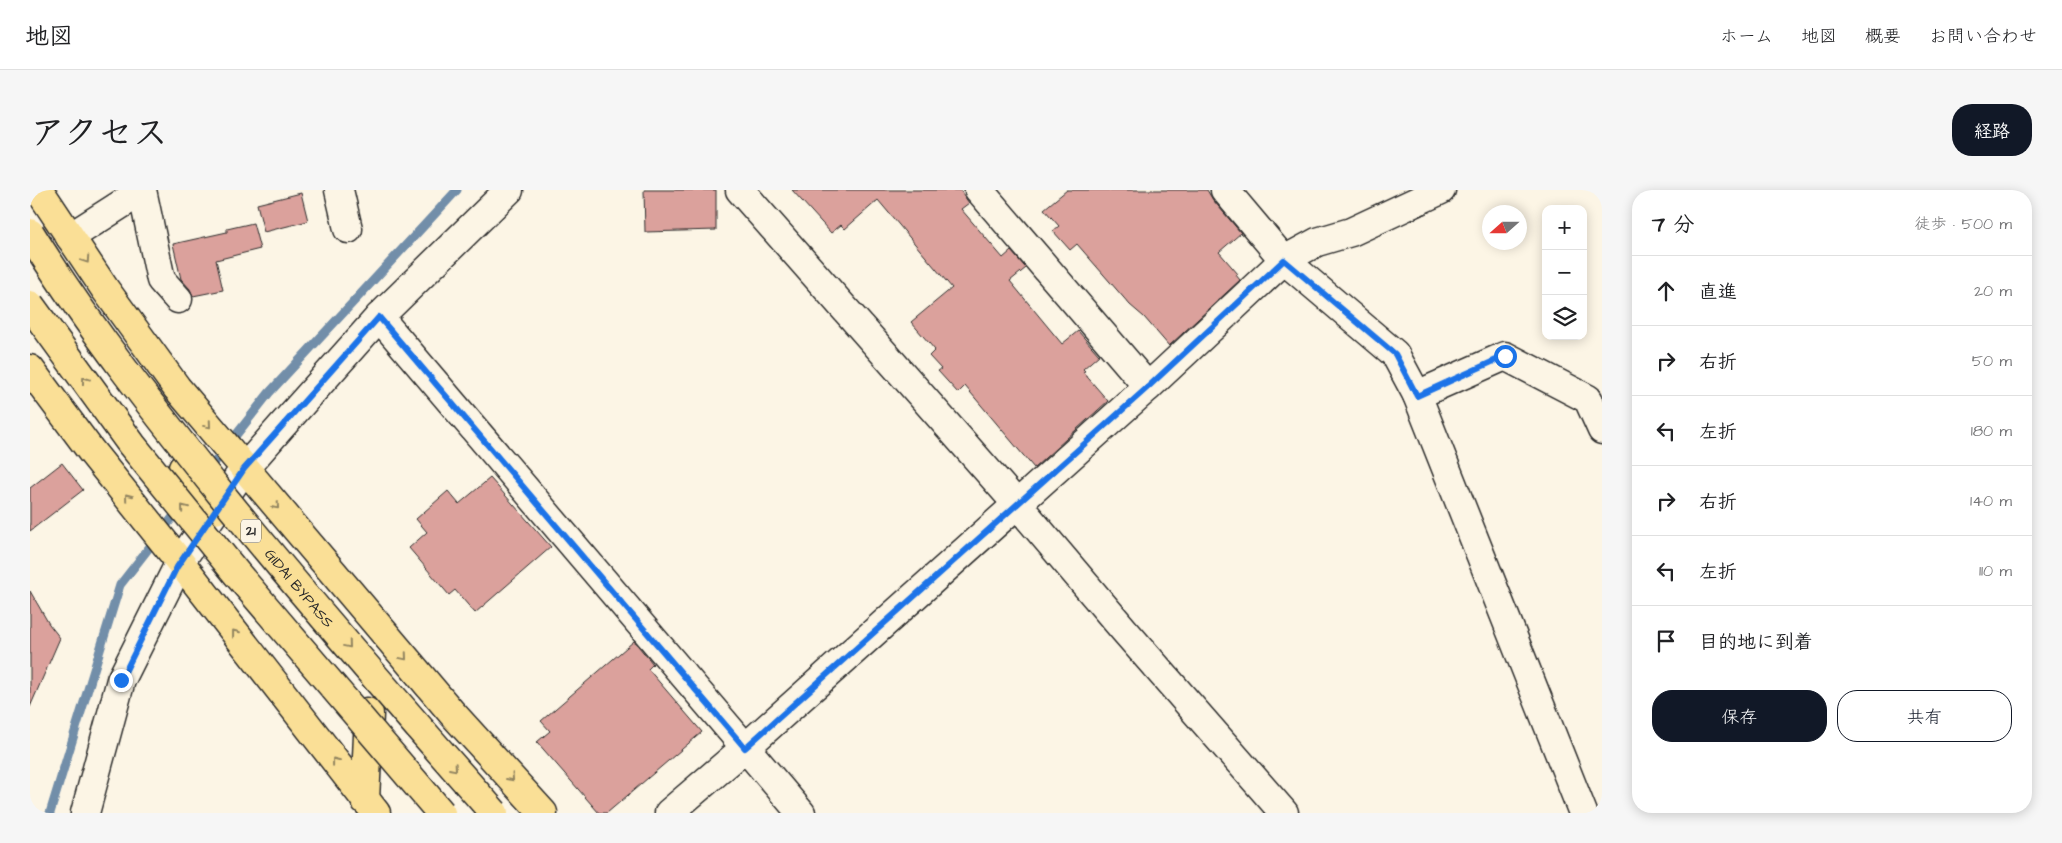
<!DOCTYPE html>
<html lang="ja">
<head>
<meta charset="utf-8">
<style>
  :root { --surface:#fff; --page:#f6f6f6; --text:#202124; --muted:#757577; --line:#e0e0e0; --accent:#111827 }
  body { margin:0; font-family:"Architects Daughter","Klee One",sans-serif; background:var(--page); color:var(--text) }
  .controls { position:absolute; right:15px; top:15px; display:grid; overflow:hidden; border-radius:10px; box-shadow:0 2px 12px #0003 }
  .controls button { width:45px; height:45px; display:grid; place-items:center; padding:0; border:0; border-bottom:1px solid var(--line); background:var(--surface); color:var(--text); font:25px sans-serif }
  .compass { position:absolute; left:1452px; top:15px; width:45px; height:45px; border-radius:50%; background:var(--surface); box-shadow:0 2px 12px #0003; rotate:249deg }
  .stop { position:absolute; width:15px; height:15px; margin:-11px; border:4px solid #1a73e8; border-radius:50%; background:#fff }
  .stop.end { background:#1a73e8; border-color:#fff; box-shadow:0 1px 5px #0008 }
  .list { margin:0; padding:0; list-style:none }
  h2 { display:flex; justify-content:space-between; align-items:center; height:65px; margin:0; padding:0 20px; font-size:21px }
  h2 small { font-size:16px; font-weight:400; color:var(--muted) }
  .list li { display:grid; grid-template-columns:32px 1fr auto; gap:15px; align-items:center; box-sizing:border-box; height:70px; padding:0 20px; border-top:1px solid var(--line) }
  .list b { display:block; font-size:19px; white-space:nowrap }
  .list em { font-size:16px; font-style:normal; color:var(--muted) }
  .actions { display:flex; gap:10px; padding:15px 20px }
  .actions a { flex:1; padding:11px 0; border:1px solid var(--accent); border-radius:20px; text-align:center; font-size:18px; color:var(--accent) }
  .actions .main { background:var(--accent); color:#fff }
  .icon { flex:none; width:28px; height:28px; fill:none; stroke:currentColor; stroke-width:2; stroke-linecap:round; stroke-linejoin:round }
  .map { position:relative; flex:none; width:1572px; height:623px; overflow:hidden; border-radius:20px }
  header { display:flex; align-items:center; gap:30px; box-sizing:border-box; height:70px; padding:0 25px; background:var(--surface); border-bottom:1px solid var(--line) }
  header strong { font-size:24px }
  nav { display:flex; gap:28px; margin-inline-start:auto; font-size:18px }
  .intro { display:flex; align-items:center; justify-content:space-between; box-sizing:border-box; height:120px; padding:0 30px }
  h1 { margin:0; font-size:35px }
  .button { padding:12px 22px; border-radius:20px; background:var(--accent); color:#fff; font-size:18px; font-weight:700 }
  main { display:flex; gap:30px; padding:0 30px }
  aside { flex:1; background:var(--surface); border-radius:20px; box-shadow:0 2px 12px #0003 }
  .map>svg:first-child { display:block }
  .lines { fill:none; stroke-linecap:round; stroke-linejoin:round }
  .stream { stroke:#728ea9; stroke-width:9 }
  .building { fill:#dba19c; stroke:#2b2b2b }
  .minor-casing { stroke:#2b2b2b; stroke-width:31 }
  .highway-casing { stroke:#2b2b2b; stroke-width:31 }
  .minor { stroke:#fcf5e5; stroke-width:28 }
  .highway { stroke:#fadf96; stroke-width:28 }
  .highway-bridge-casing { stroke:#2b2b2b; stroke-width:31; stroke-linecap:butt }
  .highway-bridge { stroke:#fadf96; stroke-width:28 }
  .oneway { stroke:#928560 }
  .route { stroke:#1a73e8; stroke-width:6 }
  .labels { text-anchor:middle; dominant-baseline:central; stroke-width:4; stroke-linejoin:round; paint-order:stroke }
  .shield { fill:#fcf5e5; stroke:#6a6863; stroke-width:1 }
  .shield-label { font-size:14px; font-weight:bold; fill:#2b2b2b }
  .street-label { font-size:15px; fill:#2b2b2b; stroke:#fcf5e5 }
</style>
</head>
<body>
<header>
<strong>地図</strong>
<nav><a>ホーム</a><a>地図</a><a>概要</a><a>お問い合わせ</a></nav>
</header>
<div class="intro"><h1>アクセス</h1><a class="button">経路</a></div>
<main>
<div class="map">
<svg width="1572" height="623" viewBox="0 0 1572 623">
  <rect width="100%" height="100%" fill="#fcf5e5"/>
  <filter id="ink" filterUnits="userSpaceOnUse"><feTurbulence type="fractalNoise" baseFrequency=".02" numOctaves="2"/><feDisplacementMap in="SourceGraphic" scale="10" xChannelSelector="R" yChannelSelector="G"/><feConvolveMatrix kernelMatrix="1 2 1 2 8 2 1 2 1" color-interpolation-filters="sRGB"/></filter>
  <g filter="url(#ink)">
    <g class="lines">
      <g class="stream">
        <path d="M177 282 239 203 427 0"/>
        <path d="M20 623 90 395 150 318"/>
      </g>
    </g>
    <g class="building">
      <path d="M614 0H686V40L615 42Z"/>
      <path d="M762 0H930L939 13 931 19 973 68 981 61 996 78 980 91 1032 154 1048 141 1069 165 1053 179 1055 181 1053 182 1078 211 1004 278 935 196 928 203 908 181 911 179 899 166 905 160 881 132 922 98 848 10 815 39 811 35 801 43Z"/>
      <path d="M1037 0H1177L1183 10 1211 43 1189 62 1208 84 1206 85 1210 90 1139 156 1114 127 1100 115 1047 54 1040 60 1023 41 1029 36 1014 19Z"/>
      <path d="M271 3 278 31 234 42 227 14Z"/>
      <path d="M223 33 230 59 186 70 193 100 163 106 160 99 151 89 143 54 197 42V39Z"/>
      <path d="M32 273 53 300 0 341V298Z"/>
      <path d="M460 288 521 357 445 423 425 400 419 405 379 358 397 342 386 329 418 301 429 314Z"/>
      <path d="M0 401 19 434 30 448 0 517Z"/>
      <path d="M604 451 623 474 618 479 672 542 577 623H569L507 552 520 541 511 531Z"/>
    </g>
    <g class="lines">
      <defs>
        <g id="minor">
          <path d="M112 0 131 90 148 109"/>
          <path d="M309 0 318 39"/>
          <path d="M710 0 987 314 1094 440 1254 623"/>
          <path d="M949 0 1118 197"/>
          <path d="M1195 0 1254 70 1365 164 1387 205 1553 623"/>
          <path d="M40 47 112 1"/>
          <path d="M349 127 771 623"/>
          <path d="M1387 205 1475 166 1558 209 1572 240"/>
          <path d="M55 623 91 490 150 372 214 279 250 238 349 127 479 0"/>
          <path d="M639 623 715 558 1118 197 1254 70 1287 52 1321 42 1411 0"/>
        </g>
        <g id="highway">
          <path d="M9 0 75 99 147 198 422 523 513 623"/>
          <path d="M0 179 61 261 150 372 346 623"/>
          <path d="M153 278 186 320"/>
          <path d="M335 610 339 524 337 522"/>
        </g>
      </defs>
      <use href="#minor" class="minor-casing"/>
      <use href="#highway" class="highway-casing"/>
      <use href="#minor" class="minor"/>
      <use href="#highway" class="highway"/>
      <defs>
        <g id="highway-bridge">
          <path id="s1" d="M0 43C58 137 127 224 196 310 283 417 373 520 464 623"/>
          <path d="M0 115 102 255 207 384 411 623"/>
        </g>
      </defs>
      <use href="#highway-bridge" class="highway-bridge-casing"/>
      <use href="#highway-bridge" class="highway-bridge"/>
    </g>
    <defs><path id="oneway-chevron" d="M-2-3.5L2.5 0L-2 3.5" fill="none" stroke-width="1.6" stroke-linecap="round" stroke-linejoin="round" transform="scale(1.25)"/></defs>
    <g class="oneway">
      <use href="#oneway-chevron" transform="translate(56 70) rotate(56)"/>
      <use href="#oneway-chevron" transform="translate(55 190) rotate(-126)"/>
      <use href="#oneway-chevron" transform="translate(178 235) rotate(50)"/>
      <use href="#oneway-chevron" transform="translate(98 307) rotate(-129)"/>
      <use href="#oneway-chevron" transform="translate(246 316) rotate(49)"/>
      <use href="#oneway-chevron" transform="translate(154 318) rotate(-129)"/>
      <use href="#oneway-chevron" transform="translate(205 443) rotate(-128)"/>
      <use href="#oneway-chevron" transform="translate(318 455) rotate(50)"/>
      <use href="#oneway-chevron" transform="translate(374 467) rotate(50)"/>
      <use href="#oneway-chevron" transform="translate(305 571) rotate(-128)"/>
      <use href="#oneway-chevron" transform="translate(424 578) rotate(49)"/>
      <use href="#oneway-chevron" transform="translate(481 588) rotate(48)"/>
    </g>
  </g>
  <g class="lines" filter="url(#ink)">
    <path class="route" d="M91 490 147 377 214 279 349 127 715 558 1118 197 1254 70 1365 164 1387 206 1475 166"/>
  </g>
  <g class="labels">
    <rect class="shield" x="211" y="329.5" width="20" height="23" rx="4"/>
    <g class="shield-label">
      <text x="221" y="341">21</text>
    </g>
    <g class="street-label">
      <text stroke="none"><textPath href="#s1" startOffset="446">GIDAI BYPASS</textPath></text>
    </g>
  </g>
</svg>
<div class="controls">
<button>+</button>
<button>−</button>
<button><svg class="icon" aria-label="layers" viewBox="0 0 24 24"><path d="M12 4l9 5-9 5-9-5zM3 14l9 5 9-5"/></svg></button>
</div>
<svg class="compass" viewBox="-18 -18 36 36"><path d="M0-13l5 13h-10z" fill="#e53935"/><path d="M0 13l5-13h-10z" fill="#757577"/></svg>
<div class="stop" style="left:1475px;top:166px"></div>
<div class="stop end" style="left:91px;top:490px"></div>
</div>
<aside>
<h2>7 分<small>徒歩 · 500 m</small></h2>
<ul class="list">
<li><svg class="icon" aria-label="ahead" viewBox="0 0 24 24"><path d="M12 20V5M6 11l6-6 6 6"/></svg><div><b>直進</b></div><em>20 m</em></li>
<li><svg class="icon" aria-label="right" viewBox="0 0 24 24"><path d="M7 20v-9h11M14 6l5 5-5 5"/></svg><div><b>右折</b></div><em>50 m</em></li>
<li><svg class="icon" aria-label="left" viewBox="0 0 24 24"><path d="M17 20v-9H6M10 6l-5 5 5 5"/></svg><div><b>左折</b></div><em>180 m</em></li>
<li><svg class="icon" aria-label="right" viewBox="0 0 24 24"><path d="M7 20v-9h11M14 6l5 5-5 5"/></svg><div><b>右折</b></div><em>140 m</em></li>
<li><svg class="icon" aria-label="left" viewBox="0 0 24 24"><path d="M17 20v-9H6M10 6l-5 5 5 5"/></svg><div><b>左折</b></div><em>110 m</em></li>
<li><svg class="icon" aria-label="arrive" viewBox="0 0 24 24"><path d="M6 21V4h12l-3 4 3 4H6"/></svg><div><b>目的地に到着</b></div></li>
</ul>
<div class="actions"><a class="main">保存</a><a>共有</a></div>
</aside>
</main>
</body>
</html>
